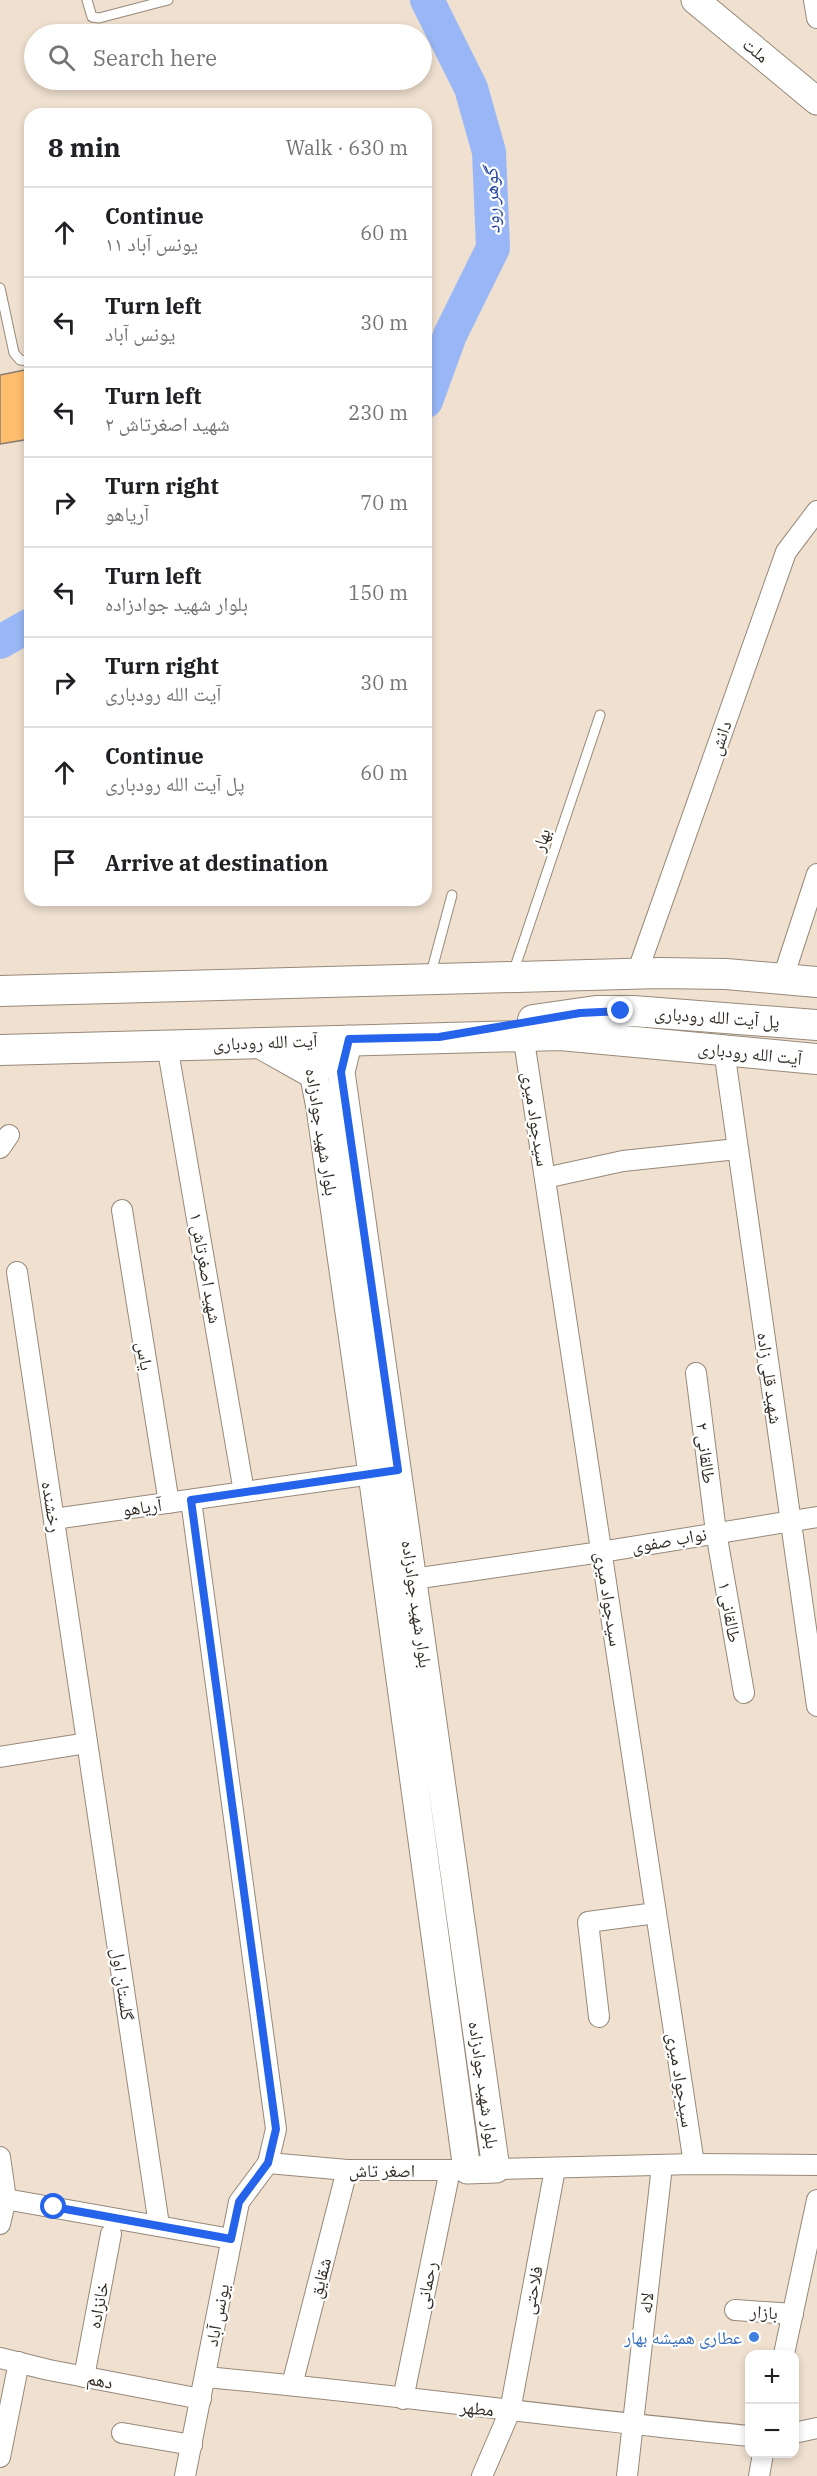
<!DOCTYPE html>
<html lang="en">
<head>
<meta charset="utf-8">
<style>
  :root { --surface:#fff; --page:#f2f2f2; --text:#202124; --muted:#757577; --line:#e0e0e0 }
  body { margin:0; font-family:"IBM Plex Serif","Noto Naskh Arabic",serif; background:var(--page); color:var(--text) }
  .controls { position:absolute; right:18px; bottom:18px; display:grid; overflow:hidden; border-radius:12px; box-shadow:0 3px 9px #0003 }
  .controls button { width:54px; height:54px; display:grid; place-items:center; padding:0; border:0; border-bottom:2px solid var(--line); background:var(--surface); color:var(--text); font:30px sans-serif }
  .stop { position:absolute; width:18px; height:18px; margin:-14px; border:4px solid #2563eb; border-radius:50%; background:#fff }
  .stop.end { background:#2563eb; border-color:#fff; box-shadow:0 2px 6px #0008 }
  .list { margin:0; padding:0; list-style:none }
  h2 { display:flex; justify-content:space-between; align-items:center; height:78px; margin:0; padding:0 24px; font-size:26px }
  h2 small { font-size:20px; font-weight:400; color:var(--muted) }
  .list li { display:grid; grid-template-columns:39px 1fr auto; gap:18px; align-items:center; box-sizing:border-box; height:90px; padding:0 24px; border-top:2px solid var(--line) }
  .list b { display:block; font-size:22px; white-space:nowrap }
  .list p { margin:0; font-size:20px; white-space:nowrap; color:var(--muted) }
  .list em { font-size:20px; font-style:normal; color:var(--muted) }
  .icon { flex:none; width:33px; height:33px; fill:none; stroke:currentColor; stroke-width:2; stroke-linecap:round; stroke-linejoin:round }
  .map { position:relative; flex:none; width:817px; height:2476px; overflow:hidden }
  .search { position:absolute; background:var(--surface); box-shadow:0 3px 9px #0003; left:24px; top:24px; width:408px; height:66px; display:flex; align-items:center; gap:15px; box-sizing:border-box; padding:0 21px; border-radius:33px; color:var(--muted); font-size:22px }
  .panel { position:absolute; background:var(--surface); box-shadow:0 3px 9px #0003; left:24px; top:108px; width:408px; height:798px; border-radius:18px }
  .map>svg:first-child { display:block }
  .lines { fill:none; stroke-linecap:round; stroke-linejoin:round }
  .river { stroke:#99b7f6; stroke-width:34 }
  .building { fill:#febe6f; stroke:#8a7d6e; stroke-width:1.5 }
  .lane-casing { stroke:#978979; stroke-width:11 }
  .street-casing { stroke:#978979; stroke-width:22 }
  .secondary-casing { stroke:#978979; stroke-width:29 }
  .primary-casing { stroke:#978979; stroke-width:32 }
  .lane { stroke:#fff; stroke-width:9 }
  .street { stroke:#fff; stroke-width:20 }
  .secondary { stroke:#fff; stroke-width:27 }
  .primary { stroke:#fff; stroke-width:30 }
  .route { stroke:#2563eb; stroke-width:8 }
  .shop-dot { fill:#3f7fe0; stroke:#fff; stroke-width:2 }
  .labels { text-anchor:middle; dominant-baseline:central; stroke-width:4.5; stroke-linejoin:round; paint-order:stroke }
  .street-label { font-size:18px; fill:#332d27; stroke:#fff }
  .shop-label { font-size:18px; fill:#366cbe; stroke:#fff; text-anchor:end }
  .water-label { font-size:20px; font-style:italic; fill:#2649a3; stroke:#fff }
</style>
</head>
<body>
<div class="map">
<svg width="817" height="2476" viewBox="0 0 817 2476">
  <rect width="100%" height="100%" fill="#efe0cf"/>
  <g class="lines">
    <g class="river">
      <path d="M426 401 450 335 493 248 489 152 471 88 427 0"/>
      <path d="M0 642 30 625"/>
    </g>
  </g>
  <path class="building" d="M30 369V439L0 444V375Z"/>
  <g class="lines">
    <defs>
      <g id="lane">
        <path d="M87 0 92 17 99 18 168 0"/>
        <path d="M0 288 14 353 20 360 30 361"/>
        <path d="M431 973 452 895"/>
        <path d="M513 973 600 715"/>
      </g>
      <g id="street">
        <path d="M814 0 817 18"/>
        <path d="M637 973 786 552 817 511"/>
        <path d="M783 978 817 874"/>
        <path d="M523 1034 694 2164"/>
        <path d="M167 1045 244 1492"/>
        <path d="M724 1050 817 1706"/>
        <path d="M0 1148 9 1135"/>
        <path d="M545 1178 623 1161 737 1149"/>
        <path d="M122 1210 169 1503"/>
        <path d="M17 1272 159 2225"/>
        <path d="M696 1373 716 1532 744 1693"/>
        <path d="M54 1519 372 1474"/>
        <path d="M413 1579 601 1552 817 1517"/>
        <path d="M0 1757 87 1743"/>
        <path d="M599 2017 588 1922 656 1913"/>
        <path d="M0 2157 6 2199 0 2224"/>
        <path d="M268 2163 347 2170H460"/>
        <path d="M496 2169 694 2164 817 2165"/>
        <path d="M0 2198 231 2239"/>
        <path d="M735 2310 793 2314"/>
        <path d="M784 2354 817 2200"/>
        <path d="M0 2358 49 2370 201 2399"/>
        <path d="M84 2377 111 2234"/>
        <path d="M205 2377C387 2393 568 2419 750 2436"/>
        <path d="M292 2385 347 2170"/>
        <path d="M403 2399 450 2170"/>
        <path d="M122 2433 192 2445"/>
        <path d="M794 2433 817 2428"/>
        <path d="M0 2457 19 2362"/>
        <path d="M185 2476 239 2202 268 2163 276 2129 191 1500"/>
        <path d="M482 2476 510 2411 555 2169"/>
        <path d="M627 2476 662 2166"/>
        <path d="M759 2476 763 2454"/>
      </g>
      <g id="secondary">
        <path d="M695 0 817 101"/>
        <path d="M307 1041 320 1108 372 1474 467 2170 496 2169 341 1072 349 1039"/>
        <path d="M255 1042 312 1074 322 1066"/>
      </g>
      <g id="primary">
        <path d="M0 991 660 973 726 974 817 982"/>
        <path d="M533 1020 596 1011H633L817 1025"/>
        <path d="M0 1050 560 1035 817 1059"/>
      </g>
    </defs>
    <use href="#lane" class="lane-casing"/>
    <use href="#street" class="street-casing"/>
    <use href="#secondary" class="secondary-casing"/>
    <use href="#primary" class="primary-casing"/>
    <use href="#lane" class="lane"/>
    <use href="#street" class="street"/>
    <use href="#secondary" class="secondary"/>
    <use href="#primary" class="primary"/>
  </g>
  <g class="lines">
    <path class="route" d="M54 2207 231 2239 239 2202 268 2163 276 2129 191 1500 398 1470 341 1072 349 1039 439 1037 580 1013 621 1011"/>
  </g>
  <circle class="shop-dot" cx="754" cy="2337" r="6"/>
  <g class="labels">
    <g class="street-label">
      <text transform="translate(756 50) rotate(40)">ملت</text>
      <text transform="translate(720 738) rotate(-71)">دانش</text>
      <text transform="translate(541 840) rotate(-72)">بهار</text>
      <text transform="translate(717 1017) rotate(4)">پل آیت الله رودباری</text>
      <text transform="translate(265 1042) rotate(-2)">آیت الله رودباری</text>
      <text transform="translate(750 1053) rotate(6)">آیت الله رودباری</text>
      <text transform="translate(536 1119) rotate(81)">سیدجواد میری</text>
      <text transform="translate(322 1132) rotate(81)">بلوار شهید جوادزاده</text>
      <text transform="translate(206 1268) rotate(80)">شهید اصغرتاش ۱</text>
      <text transform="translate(145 1356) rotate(81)">یاس</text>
      <text transform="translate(770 1378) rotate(82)">شهید قلی زاده</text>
      <text transform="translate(706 1453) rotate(83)">طالقانی ۲</text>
      <text transform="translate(52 1507) rotate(81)">رخشنده</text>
      <text transform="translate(142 1507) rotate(-8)">آریاهو</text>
      <text transform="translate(669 1540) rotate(-10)">نواب صفوی</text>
      <text transform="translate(609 1599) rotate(81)">سیدجواد میری</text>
      <text transform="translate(417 1604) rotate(82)">بلوار شهید جوادزاده</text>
      <text transform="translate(730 1612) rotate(80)">طالقانی ۱</text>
      <text transform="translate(123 1984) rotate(82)">گلستان اول</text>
      <text transform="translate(681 2080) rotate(81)">سیدجواد میری</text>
      <text transform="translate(484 2085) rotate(82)">بلوار شهید جوادزاده</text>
      <text x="382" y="2170">اصغر تاش</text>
      <text transform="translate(320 2278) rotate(-76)">شقایق</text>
      <text transform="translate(426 2285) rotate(-79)">رحمانی</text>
      <text transform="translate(532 2290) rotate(-79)">فلاحتی</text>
      <text transform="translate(646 2303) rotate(-83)">لاله</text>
      <text transform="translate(98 2305) rotate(-79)">خانزاده</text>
      <text transform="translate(764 2312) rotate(4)">بازار</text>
      <text transform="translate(217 2315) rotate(-79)">یونس آباد</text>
      <text transform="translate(100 2380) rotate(11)">دهم</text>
      <text transform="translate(477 2408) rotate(6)">مطهر</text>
    </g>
    <g class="shop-label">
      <text x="742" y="2337">عطاری همیشه بهار</text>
    </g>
    <g class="water-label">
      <text transform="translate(491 201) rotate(-92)">گوهر رود</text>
    </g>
  </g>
</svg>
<div class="controls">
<button>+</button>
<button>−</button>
</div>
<div class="stop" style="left:54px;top:2207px"></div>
<div class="stop end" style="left:621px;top:1011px"></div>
<div class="search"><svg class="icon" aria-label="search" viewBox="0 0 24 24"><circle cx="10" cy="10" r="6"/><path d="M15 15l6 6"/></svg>Search here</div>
<section class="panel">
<h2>8 min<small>Walk · 630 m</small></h2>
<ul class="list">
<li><svg class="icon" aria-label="ahead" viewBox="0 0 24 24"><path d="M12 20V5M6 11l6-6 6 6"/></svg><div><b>Continue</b><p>یونس آباد ۱۱</p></div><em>60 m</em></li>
<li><svg class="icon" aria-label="left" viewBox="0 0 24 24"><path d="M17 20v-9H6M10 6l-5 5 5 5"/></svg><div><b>Turn left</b><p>یونس آباد</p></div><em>30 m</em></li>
<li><svg class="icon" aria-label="left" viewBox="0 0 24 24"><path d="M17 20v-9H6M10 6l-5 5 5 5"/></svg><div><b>Turn left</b><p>شهید اصغرتاش ۲</p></div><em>230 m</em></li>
<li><svg class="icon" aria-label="right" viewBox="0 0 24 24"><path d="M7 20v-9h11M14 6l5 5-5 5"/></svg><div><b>Turn right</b><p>آریاهو</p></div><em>70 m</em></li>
<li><svg class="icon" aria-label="left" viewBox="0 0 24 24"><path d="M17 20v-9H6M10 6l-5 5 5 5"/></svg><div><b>Turn left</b><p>بلوار شهید جوادزاده</p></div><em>150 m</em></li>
<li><svg class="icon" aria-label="right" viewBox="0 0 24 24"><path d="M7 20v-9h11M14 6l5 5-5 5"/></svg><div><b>Turn right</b><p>آیت الله رودباری</p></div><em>30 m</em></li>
<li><svg class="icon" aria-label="ahead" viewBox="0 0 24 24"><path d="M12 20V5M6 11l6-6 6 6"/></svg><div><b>Continue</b><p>پل آیت الله رودباری</p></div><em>60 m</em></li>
<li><svg class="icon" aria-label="arrive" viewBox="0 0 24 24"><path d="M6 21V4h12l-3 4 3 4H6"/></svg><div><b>Arrive at destination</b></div></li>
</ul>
</section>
</div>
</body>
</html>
